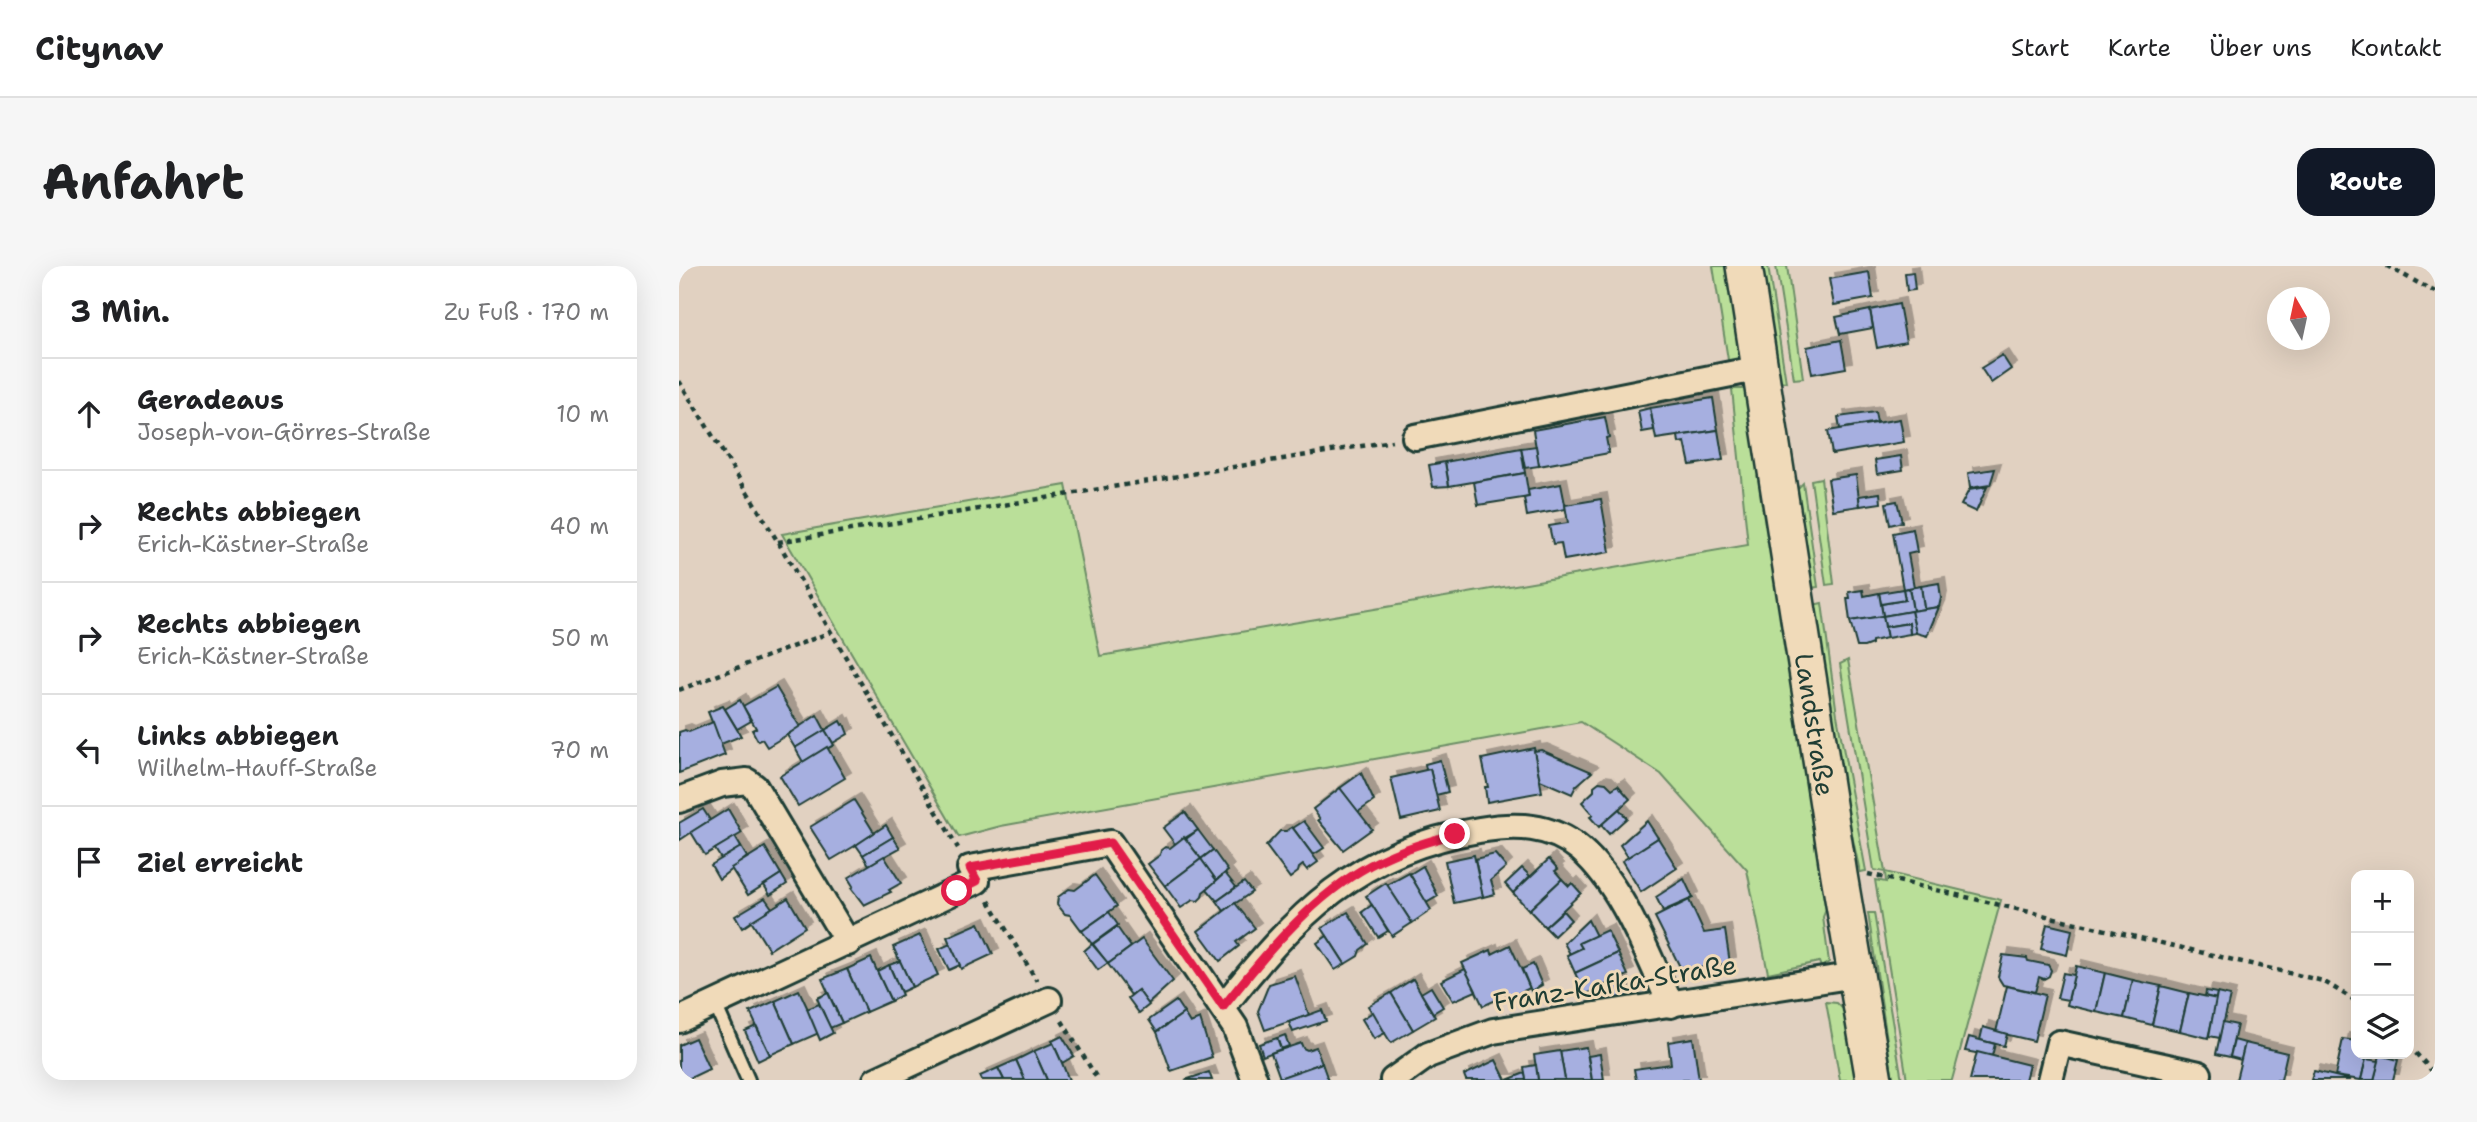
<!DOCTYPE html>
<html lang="de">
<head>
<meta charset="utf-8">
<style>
  :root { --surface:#fff; --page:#f6f6f6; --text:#202124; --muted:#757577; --line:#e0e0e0; --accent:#111827 }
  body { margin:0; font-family:"Shantell Sans",sans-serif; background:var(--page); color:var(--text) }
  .controls { position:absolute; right:21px; bottom:21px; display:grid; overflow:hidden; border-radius:14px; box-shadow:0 7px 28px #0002 }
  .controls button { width:63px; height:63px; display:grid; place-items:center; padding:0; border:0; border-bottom:2px solid var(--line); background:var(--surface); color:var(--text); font:35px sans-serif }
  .compass { position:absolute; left:1588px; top:21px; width:63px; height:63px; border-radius:50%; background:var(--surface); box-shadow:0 7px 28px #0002; rotate:351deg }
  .stop { position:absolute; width:21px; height:21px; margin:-16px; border:5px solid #e11d48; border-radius:50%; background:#fff }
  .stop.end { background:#e11d48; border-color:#fff; box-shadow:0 2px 7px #0008 }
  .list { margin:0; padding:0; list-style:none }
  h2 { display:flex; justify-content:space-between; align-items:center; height:91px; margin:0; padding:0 28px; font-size:30px }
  h2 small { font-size:23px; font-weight:400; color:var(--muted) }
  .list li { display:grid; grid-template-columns:46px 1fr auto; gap:21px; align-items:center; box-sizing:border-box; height:112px; padding:0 28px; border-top:2px solid var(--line) }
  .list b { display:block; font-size:26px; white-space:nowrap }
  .list p { margin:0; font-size:23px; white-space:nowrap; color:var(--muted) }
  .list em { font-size:23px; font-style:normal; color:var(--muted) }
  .icon { flex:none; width:38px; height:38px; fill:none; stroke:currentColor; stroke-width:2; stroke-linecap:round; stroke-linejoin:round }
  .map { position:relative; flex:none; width:1756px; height:814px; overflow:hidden; border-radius:21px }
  header { display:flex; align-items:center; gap:42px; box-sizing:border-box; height:98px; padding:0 35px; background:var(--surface); border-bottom:2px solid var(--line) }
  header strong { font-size:33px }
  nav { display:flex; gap:38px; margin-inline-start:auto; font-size:24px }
  .intro { display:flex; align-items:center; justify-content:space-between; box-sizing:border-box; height:168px; padding:0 42px }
  h1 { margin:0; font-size:49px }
  .button { padding:18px 32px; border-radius:21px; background:var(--accent); color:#fff; font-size:24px; font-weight:700 }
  main { display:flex; gap:42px; padding:0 42px }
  aside { flex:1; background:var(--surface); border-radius:21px; box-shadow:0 7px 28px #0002 }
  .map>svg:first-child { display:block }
  .green { fill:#badf99; stroke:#6c8e66; stroke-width:2 }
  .building { fill:#a6afe0; stroke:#1f3d34; stroke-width:2; filter:url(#shadow) }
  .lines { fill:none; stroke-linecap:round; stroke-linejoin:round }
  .lane-casing { stroke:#1f3d34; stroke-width:18 }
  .street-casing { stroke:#1f3d34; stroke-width:30 }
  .secondary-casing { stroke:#1f3d34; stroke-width:40 }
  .path { stroke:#1f3d34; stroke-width:4.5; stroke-dasharray:5 5; stroke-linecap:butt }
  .lane { stroke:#f0dab9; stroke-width:12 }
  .street { stroke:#f0dab9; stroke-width:24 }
  .secondary { stroke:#f0dab9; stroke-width:35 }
  .route { stroke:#e11d48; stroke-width:9 }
  .labels { text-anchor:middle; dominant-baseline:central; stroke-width:6; stroke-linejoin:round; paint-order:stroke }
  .street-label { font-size:26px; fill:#1f3d34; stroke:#f0dab9 }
</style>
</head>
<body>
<header>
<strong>Citynav</strong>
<nav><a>Start</a><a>Karte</a><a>Über uns</a><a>Kontakt</a></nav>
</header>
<div class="intro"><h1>Anfahrt</h1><a class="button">Route</a></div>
<main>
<aside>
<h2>3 Min.<small>Zu Fuß · 170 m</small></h2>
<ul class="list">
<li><svg class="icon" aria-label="ahead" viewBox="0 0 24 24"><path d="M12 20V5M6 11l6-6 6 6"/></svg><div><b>Geradeaus</b><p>Joseph-von-Görres-Straße</p></div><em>10 m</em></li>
<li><svg class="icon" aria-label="right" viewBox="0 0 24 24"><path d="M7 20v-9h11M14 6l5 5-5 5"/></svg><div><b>Rechts abbiegen</b><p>Erich-Kästner-Straße</p></div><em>40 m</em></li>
<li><svg class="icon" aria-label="right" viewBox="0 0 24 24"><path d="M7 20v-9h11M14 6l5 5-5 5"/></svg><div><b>Rechts abbiegen</b><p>Erich-Kästner-Straße</p></div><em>50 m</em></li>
<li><svg class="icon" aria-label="left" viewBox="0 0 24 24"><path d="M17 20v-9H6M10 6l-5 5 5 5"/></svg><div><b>Links abbiegen</b><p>Wilhelm-Hauff-Straße</p></div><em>70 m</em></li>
<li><svg class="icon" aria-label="arrive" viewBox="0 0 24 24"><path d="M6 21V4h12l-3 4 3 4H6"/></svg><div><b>Ziel erreicht</b></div></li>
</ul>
</aside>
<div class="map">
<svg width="1756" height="814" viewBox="0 0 1756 814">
  <defs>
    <filter id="shadow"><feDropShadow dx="6" dy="-6" stdDeviation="0" flood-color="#0004"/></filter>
  </defs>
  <rect width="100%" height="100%" fill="#e1d1c1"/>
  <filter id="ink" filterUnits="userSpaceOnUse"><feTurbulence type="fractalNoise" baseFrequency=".0143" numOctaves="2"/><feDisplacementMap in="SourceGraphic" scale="14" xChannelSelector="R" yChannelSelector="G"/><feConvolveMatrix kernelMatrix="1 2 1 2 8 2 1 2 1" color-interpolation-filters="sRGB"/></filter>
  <g filter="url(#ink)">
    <g class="green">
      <path d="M1034 0H1048L1063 96 1050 100Z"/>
      <path d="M1081 0H1089L1107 116 1099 115Z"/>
      <path d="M1097 0H1108L1124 112 1115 113Z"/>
      <path d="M1053 123H1068L1149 638 1144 651 1150 696 1142 701 1140 696 1089 707 1068 604 982 508 902 456 322 560 280 571 103 268 387 219 421 390 1069 279Z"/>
      <path d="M1142 212 1155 318 1147 319 1132 214Z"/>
      <path d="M1124 217 1139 321 1132 322 1116 225Z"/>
      <path d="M1143 337 1158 449 1187 605 1181 606 1165 533 1134 339Z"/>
      <path d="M1169 394 1206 606 1322 634 1273 814H1228L1196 614 1207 616 1206 606 1195 604 1161 398Z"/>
      <path d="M1189 647H1195L1223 814H1214Z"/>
      <path d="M1147 736 1158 737 1164 743 1179 814H1161Z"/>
    </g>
    <g class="building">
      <path d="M1190 6 1194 32 1155 39 1150 13Z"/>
      <path d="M1234 6 1236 24 1228 25 1226 7Z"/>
      <path d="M1220 38 1227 76 1198 82 1191 44Z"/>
      <path d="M1191 44 1194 62 1161 68 1157 51Z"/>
      <path d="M1162 74 1167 102 1133 108 1128 81Z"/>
      <path d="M1323 89 1332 103 1312 117 1302 102Z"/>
      <path d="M1034 132 1039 164 977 173 971 142Z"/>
      <path d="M971 142 975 164 963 166 959 145Z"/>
      <path d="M1196 146 1198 156 1161 163 1159 151Z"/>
      <path d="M926 151 930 171 927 172 930 187 860 200 854 164Z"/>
      <path d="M1221 153 1225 176 1153 188 1149 165Z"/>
      <path d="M1039 164 1044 194 1011 199 1006 176 1000 177 999 170Z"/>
      <path d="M857 180 860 200 846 202 842 182Z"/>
      <path d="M842 182 846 207 770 220 766 196Z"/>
      <path d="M1222 190 1224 204 1198 208 1196 194Z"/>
      <path d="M766 196 770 220 754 221 750 199Z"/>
      <path d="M1316 203 1311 219 1291 222 1289 207Z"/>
      <path d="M846 207 850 231 799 239 795 216Z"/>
      <path d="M1177 209 1181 240 1154 244 1149 213Z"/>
      <path d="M882 218 887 243 848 250 845 232 850 231 849 224Z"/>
      <path d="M1308 221 1297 246 1282 239 1290 224Z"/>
      <path d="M1201 227 1202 237 1181 240 1180 230Z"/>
      <path d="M922 233 931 286 885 294 882 277 874 278 870 260 889 257 886 239Z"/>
      <path d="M1218 235 1223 256 1211 259 1207 237Z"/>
      <path d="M1234 263 1238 286 1229 288 1235 321 1224 323 1214 267Z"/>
      <path d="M1260 317 1262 332 1260 341 1245 343 1242 320Z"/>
      <path d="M1242 320 1245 343 1234 345 1230 322Z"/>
      <path d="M1230 322 1234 345 1204 350 1202 338 1226 334 1224 323Z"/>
      <path d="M1224 323 1226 334 1202 338 1200 327Z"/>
      <path d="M1184 324 1185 330 1200 327 1204 350 1171 355 1168 332H1171L1170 326Z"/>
      <path d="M1260 341 1248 370 1237 367 1232 345Z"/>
      <path d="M1232 345 1237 367 1231 368 1230 357 1206 361 1204 350Z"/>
      <path d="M1204 350 1208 372 1193 375V378L1185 381H1178L1171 355Z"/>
      <path d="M1230 357 1231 368 1208 372 1206 361Z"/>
      <path d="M97 421 121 461 88 481 83 473 79 475 73 464 77 462 64 440Z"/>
      <path d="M61 434 72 455 58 463 46 443Z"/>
      <path d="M44 440 62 470 42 478 29 446Z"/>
      <path d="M138 449 146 464 116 482 108 469Z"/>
      <path d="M161 455 163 459 165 458 169 468 154 477 146 464Z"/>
      <path d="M34 456 46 489 0 507V466L6 464 10 466Z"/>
      <path d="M146 464 155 479 124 496 116 482Z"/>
      <path d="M148 481 166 512 119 540 101 510Z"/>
      <path d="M855 482 863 526 808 536 806 521H809L803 493Z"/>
      <path d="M862 484 913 506 897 520 893 528 861 514 855 485Z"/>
      <path d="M761 494 769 526 757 529 751 503 747 504 746 498Z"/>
      <path d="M751 503 761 545 722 554 712 512Z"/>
      <path d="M682 507 695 535 679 546 661 522Z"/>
      <path d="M920 516 927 517 933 523 939 519 951 533 920 561 911 551 914 549 903 536 915 525V520Z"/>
      <path d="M661 522 693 563 664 584 639 554 641 553 634 543Z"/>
      <path d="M175 534 196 568 152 594 131 561Z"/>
      <path d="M24 543 31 554 1 574 0 557Z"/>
      <path d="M49 543 63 567 26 589 12 566Z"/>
      <path d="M940 543 948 552 930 568 922 559Z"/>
      <path d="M506 546 519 564 496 578 484 562Z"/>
      <path d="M625 555 645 582 634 589 614 562Z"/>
      <path d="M968 555 979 572 949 591 941 579Z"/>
      <path d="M207 559 214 571 184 589 177 579Z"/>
      <path d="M613 561 639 596 628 604 624 599 620 602 619 606 611 612 587 580 601 565H607Z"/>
      <path d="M519 564 534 584 522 593 507 573Z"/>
      <path d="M56 571 62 581 42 593 36 583Z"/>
      <path d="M214 571 221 582 190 599 184 589Z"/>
      <path d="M505 571 522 593 486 620 469 598 481 589 482 584 486 581 491 582Z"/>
      <path d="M979 572 998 602 962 626 943 595Z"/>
      <path d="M62 581 68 591 40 613 32 599Z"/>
      <path d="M86 581 102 608 69 629 52 602Z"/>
      <path d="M534 584 549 605 537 614 522 593Z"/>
      <path d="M816 588 827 601 812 614 816 628 804 631 796 593Z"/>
      <path d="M795 589 804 631 775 637 766 595Z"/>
      <path d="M205 590 222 617 210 624 212 626 185 639 172 622 174 620 169 612Z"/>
      <path d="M522 593 538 615 524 626 523 631 519 635 514 634 502 642 486 620Z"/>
      <path d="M870 593 879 603 876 605 883 613 850 644 834 627Z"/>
      <path d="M744 600 759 630 747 637 731 608Z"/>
      <path d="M843 602 851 610 834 627 826 618Z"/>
      <path d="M546 607 557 621 538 635 528 623Z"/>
      <path d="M730 607 752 644 733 657 708 619Z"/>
      <path d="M102 608 108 618 91 629 85 619Z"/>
      <path d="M416 609 438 640 403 665 391 649 386 648 378 638 379 631 390 623 396 624Z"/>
      <path d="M883 613 890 620 893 617 902 627 866 661 850 644Z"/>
      <path d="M1005 613 1014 632 984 645 977 631Z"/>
      <path d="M565 616 573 626 545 645 538 635Z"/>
      <path d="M707 617 733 657 713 670 687 630Z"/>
      <path d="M86 632 93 642 63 662 56 650Z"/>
      <path d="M109 632 126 661 90 684 72 655Z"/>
      <path d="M1010 634 1025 667 1046 664 1051 697 1003 705 976 651Z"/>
      <path d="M556 637 576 662 557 676 560 680 541 695 519 665Z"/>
      <path d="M693 639 709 665 699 671 683 646Z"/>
      <path d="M884 645 892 654 875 670 866 661Z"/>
      <path d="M430 646 439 659 413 678 403 665Z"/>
      <path d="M669 646 689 678 681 684 679 690 666 698 643 662Z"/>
      <path d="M909 654 917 670 900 677 903 682 891 688 885 677Z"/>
      <path d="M300 657 314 688 282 703 268 671Z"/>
      <path d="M1368 658 1393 664 1388 689 1362 683Z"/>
      <path d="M438 661 452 681 429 698 414 678Z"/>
      <path d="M928 664 939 687 896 707 888 689 903 682 900 677Z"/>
      <path d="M241 669 259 709 233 721 214 681Z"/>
      <path d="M648 670 666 698 656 704 638 677Z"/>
      <path d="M463 673 494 715 469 738 459 724 452 729 429 698Z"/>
      <path d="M271 678 281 699 270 704 260 683Z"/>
      <path d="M413 678 429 697 419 704 405 685Z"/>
      <path d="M831 679 851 722 832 731 830 728 804 740 783 697 812 684 813 688Z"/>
      <path d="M939 687 949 709 906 729 896 707Z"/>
      <path d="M1324 689 1348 692 1349 695 1369 699 1372 704 1370 710 1365 713 1360 711 1356 726 1324 719 1319 711Z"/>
      <path d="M192 692 212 735 187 746 168 703Z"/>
      <path d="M221 695 233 721 222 726 210 699Z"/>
      <path d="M854 698 863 719 852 725 843 703Z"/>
      <path d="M210 699 223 729 212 735 198 705Z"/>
      <path d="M1397 700 1426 707 1417 746 1388 739Z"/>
      <path d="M168 703 187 746 163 757 143 713Z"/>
      <path d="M786 703 797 725 774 735 762 715Z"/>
      <path d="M1384 707 1395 709 1389 734 1378 732Z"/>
      <path d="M1426 707 1454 714 1445 752 1417 746Z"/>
      <path d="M616 710 630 749 586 764 579 745 590 718Z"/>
      <path d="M941 712 950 730 926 734 920 722Z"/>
      <path d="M734 713 756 751 734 764 712 727Z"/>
      <path d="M1454 714 1482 720 1473 759 1445 752Z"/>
      <path d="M1328 720 1366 729 1355 775 1317 766Z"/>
      <path d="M1482 720 1510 727 1501 765 1473 759Z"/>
      <path d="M752 721 764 741 754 747 742 727Z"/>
      <path d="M120 724 140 767 115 778 96 735Z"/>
      <path d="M459 724 470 739 460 747 449 732Z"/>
      <path d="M1527 725 1538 727 1537 733 1526 730Z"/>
      <path d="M149 727 163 757 151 762 138 732Z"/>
      <path d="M712 727 734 764 712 777 689 740Z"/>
      <path d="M1510 727 1538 733 1529 772 1501 765Z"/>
      <path d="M1538 727 1551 730 1541 772 1530 770Z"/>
      <path d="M96 735 115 778 91 789 71 746Z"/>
      <path d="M497 735 505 747 478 766 470 754Z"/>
      <path d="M140 738 154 767 141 774 128 743Z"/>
      <path d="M643 744 647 755 614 766 610 756Z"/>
      <path d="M694 746 706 767 695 773 683 753Z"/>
      <path d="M505 747 511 757 521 753 533 791 492 805 478 766Z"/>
      <path d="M1544 756 1558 759 1551 791 1537 788Z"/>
      <path d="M77 760 91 789 79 795 66 765Z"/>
      <path d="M1304 761 1328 768 1325 780 1301 774Z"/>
      <path d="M606 769 610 780 602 783 598 772Z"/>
      <path d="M383 770 395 790 383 797 373 775Z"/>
      <path d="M1290 771 1316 778 1313 790 1286 785Z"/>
      <path d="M16 772 30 803 7 814H0V779Z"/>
      <path d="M598 772 602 783 584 790 580 778Z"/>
      <path d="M1014 772 1020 814H957L955 803 992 798 989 776Z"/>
      <path d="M1664 773 1677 775V788H1688L1682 814 1656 810Z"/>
      <path d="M1555 774 1566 777 1562 794 1551 791Z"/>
      <path d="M374 777 383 797 390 814H368L355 785Z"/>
      <path d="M622 777 624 782 628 784 637 781 643 797 601 812 592 787Z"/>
      <path d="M1566 777 1608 787 1602 814H1557Z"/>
      <path d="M907 781 913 814H886L881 785Z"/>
      <path d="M355 785 368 814H346L337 794Z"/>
      <path d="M881 785 886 814H859L855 789Z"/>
      <path d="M1298 786 1350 799 1346 814H1291Z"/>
      <path d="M921 788 925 814H913L909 790Z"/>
      <path d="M1701 789 1719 794 1714 814H1695Z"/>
      <path d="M1687 793 1700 795 1695 814H1682Z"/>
      <path d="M337 794 346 814H325L319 802Z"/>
      <path d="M817 794 827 814H787L785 809Z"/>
      <path d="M643 797 649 814H601L600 812Z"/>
      <path d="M857 799 859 814H847L845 801Z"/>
      <path d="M319 802 325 814H303L301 810Z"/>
      <path d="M1635 805 1656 810 1672 814H1632Z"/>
      <path d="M530 806 533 814H506Z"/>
      <path d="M846 807 847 814H828Z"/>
    </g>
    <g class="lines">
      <defs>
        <path id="lane" d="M36 738 69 814"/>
        <g id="street">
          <path d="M736 171 1082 102"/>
          <path d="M0 534 43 518 68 515 76 521 169 677"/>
          <path d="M291 602 431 577 556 761 576 814"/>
          <path d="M544 741C617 648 679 584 800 564 836 558 871 558 901 583 944 620 968 688 992 739"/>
          <path d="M0 754 298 615"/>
          <path d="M197 814 370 734"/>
          <path d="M714 814 749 789 814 765 1177 709"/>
          <path d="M1371 814 1380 777 1520 808"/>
        </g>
        <g id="secondary">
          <path id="s1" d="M1065 0 1160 609 1195 814"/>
        </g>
      </defs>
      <use href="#lane" class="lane-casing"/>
      <use href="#street" class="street-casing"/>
      <use href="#secondary" class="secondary-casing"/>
      <g class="path">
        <path d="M1708 0 1756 26"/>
        <path d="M0 115 99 276 279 582"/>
        <path d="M99 276 713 175"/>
        <path d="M0 424 152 366"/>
        <path d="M1189 608 1644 715 1677 735"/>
        <path d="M310 635 358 715"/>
        <path d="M383 755 419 814"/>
        <path d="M1730 780 1756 808"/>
      </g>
      <use href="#lane" class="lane"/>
      <use href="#street" class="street"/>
      <use href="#secondary" class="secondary"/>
    </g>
  </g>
  <g class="lines" filter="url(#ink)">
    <path class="route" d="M278 625 298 615 291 602 431 577 544 741C582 693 628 637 681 605 710 587 743 577 776 568"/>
  </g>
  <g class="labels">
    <g class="street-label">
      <text stroke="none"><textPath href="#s1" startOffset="464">Landstraße</textPath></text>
      <text transform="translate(936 717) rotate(-9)">Franz-Kafka-Straße</text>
    </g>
  </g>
</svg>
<div class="controls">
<button>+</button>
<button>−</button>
<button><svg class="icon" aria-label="layers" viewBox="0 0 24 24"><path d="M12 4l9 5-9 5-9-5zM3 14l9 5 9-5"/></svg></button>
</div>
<svg class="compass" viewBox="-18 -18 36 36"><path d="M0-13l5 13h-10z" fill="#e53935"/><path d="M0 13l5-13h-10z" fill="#757577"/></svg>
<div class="stop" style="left:278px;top:625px"></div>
<div class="stop end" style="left:776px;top:568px"></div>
</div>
</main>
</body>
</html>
